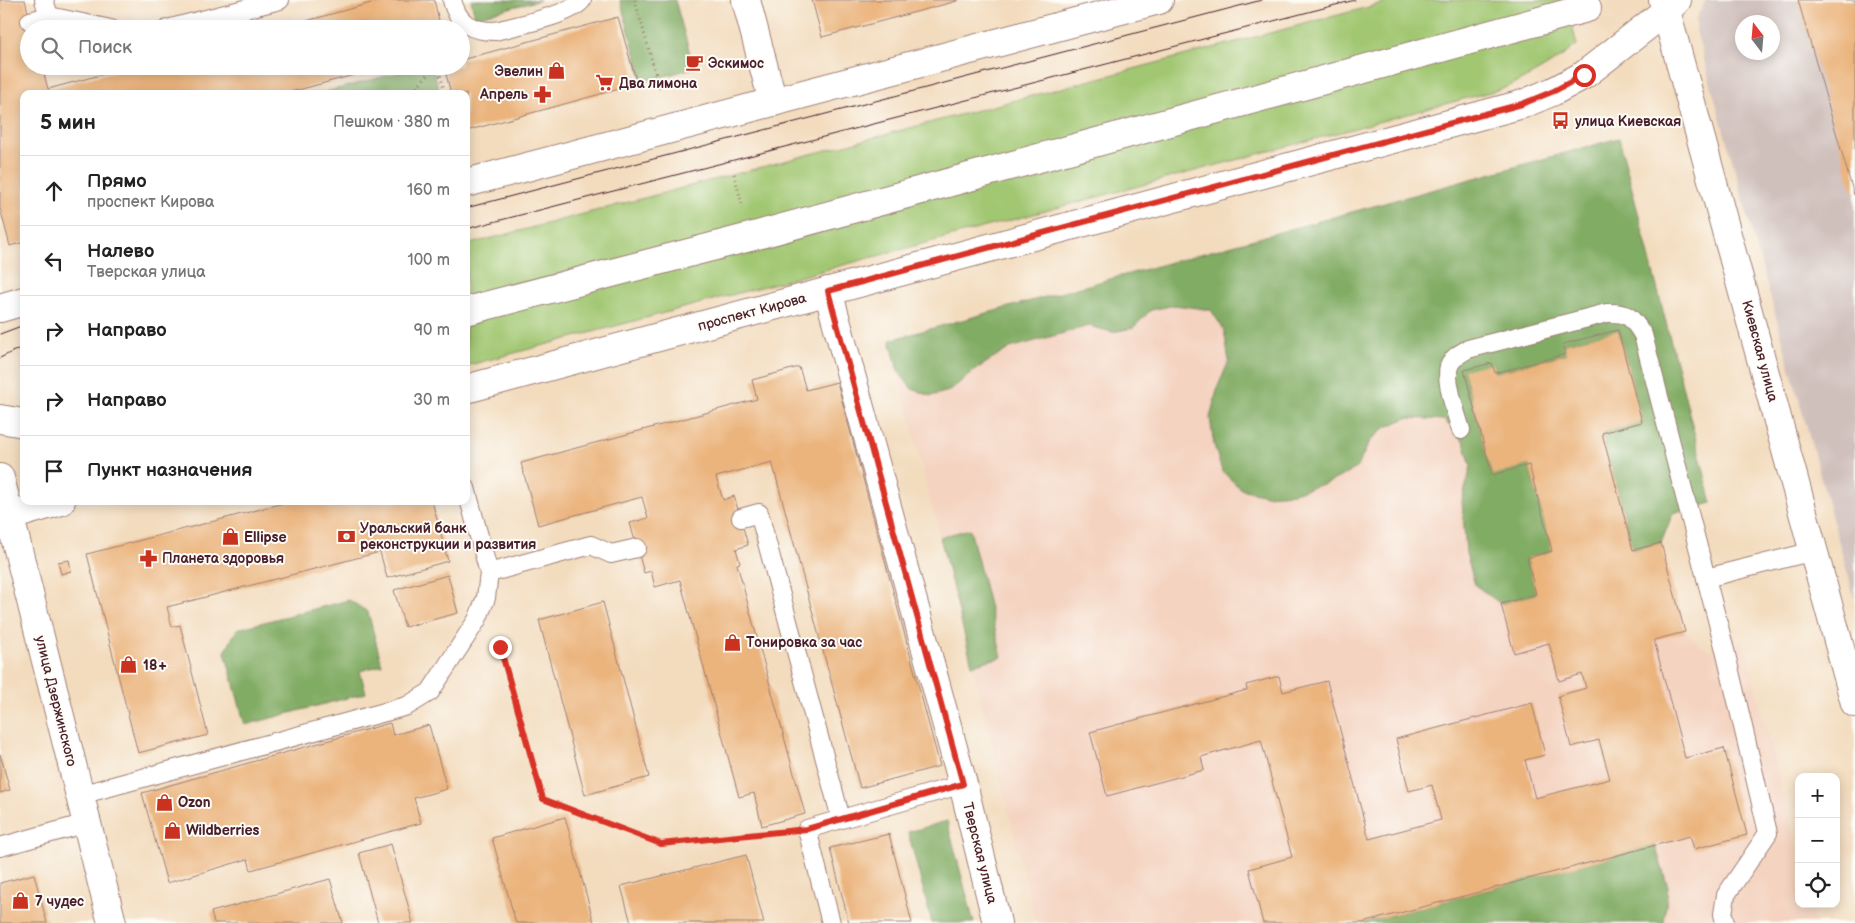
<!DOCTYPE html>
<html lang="ru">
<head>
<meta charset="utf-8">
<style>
  :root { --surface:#fff; --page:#f6f6f6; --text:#222; --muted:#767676; --line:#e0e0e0 }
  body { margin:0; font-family:"Balsamiq Sans",sans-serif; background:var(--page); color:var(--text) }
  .controls { position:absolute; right:15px; bottom:15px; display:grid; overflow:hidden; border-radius:10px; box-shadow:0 2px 12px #0003 }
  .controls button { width:45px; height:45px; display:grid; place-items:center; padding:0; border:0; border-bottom:1px solid var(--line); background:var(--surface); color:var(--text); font:25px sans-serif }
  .compass { position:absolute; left:1735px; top:15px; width:45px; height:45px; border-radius:50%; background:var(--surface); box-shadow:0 2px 12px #0003; rotate:344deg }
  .stop { position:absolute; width:15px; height:15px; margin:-11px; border:4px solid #d93025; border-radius:50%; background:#fff }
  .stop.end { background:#d93025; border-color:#fff; box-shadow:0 1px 5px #0008 }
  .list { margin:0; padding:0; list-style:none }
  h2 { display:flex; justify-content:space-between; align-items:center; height:65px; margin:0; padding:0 20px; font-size:21px }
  h2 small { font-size:16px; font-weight:400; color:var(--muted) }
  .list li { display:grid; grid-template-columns:32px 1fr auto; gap:15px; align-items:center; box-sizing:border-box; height:70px; padding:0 20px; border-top:1px solid var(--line) }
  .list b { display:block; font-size:19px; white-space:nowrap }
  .list p { margin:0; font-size:16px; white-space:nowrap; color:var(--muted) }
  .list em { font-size:16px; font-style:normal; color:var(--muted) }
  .icon { flex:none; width:28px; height:28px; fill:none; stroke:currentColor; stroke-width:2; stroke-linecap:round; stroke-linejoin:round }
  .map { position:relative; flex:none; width:1855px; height:923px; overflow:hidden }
  .search { position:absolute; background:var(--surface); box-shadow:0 2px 12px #0003; left:20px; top:20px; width:450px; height:55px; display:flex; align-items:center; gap:12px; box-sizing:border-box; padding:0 18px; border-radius:28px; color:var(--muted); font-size:19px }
  .panel { position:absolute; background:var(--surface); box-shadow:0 2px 12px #0003; left:20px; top:90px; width:450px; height:415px; border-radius:10px }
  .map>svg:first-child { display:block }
  .built { fill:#f4d3c0 }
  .industrial { fill:#d0c0bc; fill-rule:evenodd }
  .green { fill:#a2c772; stroke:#76734e }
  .forest { fill:#81ac64; stroke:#666648 }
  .building { fill:#ebb47d }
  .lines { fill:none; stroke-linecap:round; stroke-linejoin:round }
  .lane-casing { stroke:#9e7e74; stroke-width:20 }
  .street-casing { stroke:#9e7e74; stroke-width:30 }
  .secondary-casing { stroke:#9e7e74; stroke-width:30 }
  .path { stroke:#9e7e74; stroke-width:3; stroke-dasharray:1 4; stroke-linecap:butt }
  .lane { stroke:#fff; stroke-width:18 }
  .street { stroke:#fff; stroke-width:28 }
  .secondary { stroke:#fff; stroke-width:28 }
  .tram { stroke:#4a1f2b; stroke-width:1 }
  .route { stroke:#d93025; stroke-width:6 }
  .labels { text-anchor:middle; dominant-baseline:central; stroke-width:4; stroke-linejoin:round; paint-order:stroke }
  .poi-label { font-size:14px; font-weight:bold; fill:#4a1f2b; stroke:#fdfcf7; text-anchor:start }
  .street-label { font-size:14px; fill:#4a1f2b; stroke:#fdfcf7 }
</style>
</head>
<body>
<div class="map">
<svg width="1855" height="923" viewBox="0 0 1855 923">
  <rect width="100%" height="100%" fill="#fdfcf7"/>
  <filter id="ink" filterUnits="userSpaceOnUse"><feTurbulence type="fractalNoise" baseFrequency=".02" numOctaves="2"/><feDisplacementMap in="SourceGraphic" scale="10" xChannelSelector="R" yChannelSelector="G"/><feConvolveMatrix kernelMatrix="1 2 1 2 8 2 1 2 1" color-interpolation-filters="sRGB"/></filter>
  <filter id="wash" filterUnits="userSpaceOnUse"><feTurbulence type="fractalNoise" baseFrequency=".0096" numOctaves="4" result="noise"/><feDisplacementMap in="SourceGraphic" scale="20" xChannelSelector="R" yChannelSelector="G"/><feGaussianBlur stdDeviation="1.12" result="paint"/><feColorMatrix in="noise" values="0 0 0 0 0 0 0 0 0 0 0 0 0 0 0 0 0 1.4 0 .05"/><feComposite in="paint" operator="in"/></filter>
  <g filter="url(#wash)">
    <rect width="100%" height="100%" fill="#f3dcbe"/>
    <path class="built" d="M1619 138 1712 503 1673 513 1662 543 1685 632 1709 651 1744 640 1799 858V904H1810L1815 923H1036L972 665 1002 657 969 529 940 537 890 340Z"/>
    <path class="industrial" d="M1706 0H1855V600L1696 31V18ZM1742 22H1772V52H1742Z"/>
    <path class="green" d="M1395 0H1565L1577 45C1554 63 1532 76 1505 88L466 366V245Z"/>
    <g class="forest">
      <path d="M471 0H540L475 17Z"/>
      <path d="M620 0H675L694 68 643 82Z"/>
      <path d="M423 66H432L440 94H318Z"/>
      <path d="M1619 138 1712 503 1673 513 1661 543 1633 550 1602 433 1642 422 1618 330 1563 344 1566 354 1495 373 1492 364 1464 371 1492 474 1529 465 1552 551 1527 558 1536 594 1501 604 1475 585 1466 553 1462 501 1471 466 1464 442 1444 420 1407 418 1386 427 1370 441 1357 468 1330 482 1293 493 1266 495 1241 489 1222 471 1214 445 1210 418 1218 386 1229 361 1224 330 1211 310 1175 305 1151 310 1133 328 1112 332 1089 326 1010 348 978 368 949 391 931 396 912 389 898 371 890 340Z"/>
      <path d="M970 529 1002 657 972 665 940 537Z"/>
      <path d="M349 600 368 612 382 665 360 671 366 693 245 725 225 652 237 629Z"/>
      <path d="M947 821 974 923H932L908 832Z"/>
      <path d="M1655 845 1668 887 1664 923H1362Z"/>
    </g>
    <g id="blocks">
      <g class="building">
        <path d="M0 0H25L32 29H29V66H42L48 89 134 66 384 67 283 94H24V242L10 246 0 208Z"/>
        <path d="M382 0H434L441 29H277Z"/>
        <path d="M812 0H957V1L822 37Z"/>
        <path d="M1798 0H1855V195H1854Z"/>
        <path d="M618 17 637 84 466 131V94H451L444 66H461V60Z"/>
        <path d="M1618 330 1642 422 1602 433 1633 550 1661 543 1685 632 1654 640 1685 758 1724 748 1747 835 1694 849 1690 836 1362 923H1263L1249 869 1292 857 1261 740 1201 757 1204 770 1107 796 1090 732 1247 690 1246 685 1279 676 1283 692 1327 681 1369 839 1441 820 1432 785 1409 791 1396 739 1532 703 1545 755 1525 760 1535 798 1610 779 1599 740 1571 747 1558 696 1586 688 1582 674 1559 681 1549 643 1514 653 1501 604 1536 594 1527 558 1552 551 1529 465 1492 475 1464 370 1492 363 1495 373 1566 354 1563 344Z"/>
        <path d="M799 367 806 390 837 382 940 766 860 788 772 462 716 477 723 500 734 496 748 545 736 549 740 563 737 564 805 814 762 826 754 793 739 797 680 580 655 587 651 571 644 573 630 523 648 518 642 497 538 525 521 463 757 399 752 380Z"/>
        <path d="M292 501H432L448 561 387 578 380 552 167 607 172 627 180 625 208 735 138 753 87 554Z"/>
        <path d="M69 560 71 571 61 574 58 562Z"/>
        <path d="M448 575 458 613 405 627 394 590Z"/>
        <path d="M603 602 649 777 585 795 539 620Z"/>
        <path d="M390 723 393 735 429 725 447 789 414 798 421 823 251 870 248 859 167 883 142 793Z"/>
        <path d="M0 754 10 790 0 793Z"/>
        <path d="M565 817 594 923H516L492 838Z"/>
        <path d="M889 834 912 923H849L830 848Z"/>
        <path d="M391 844 413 923H378L359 853Z"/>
        <path d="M746 855 764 923H631L621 886Z"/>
        <path d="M34 874 47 923H0V883Z"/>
        <path d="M330 879 343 923H214L211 912Z"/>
      </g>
    </g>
  </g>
  <g filter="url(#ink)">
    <use href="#blocks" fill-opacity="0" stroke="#9e7e74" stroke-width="1"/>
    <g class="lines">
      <defs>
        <g id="lane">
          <path d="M452 0C458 24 471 31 495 31 514 26 572 15 582 0"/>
          <path d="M49 16 111 29"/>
          <path d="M30 21 49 16 44 0"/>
          <path d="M167 29 280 0"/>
          <path d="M1461 430C1457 416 1443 377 1450 364 1454 356 1461 353 1468 349L1607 313C1628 312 1632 317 1643 335L1706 578"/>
          <path d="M741 518 759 513 841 819"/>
          <path d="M489 573 591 545 611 554 637 548"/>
          <path d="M80 795 407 706 430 692 477 620 486 598 489 573 466 488"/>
          <path d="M0 847 87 823"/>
          <path d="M831 923 807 829 963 784"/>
          <path d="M1725 923 1723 914 1726 895 1768 833 1724 646 1706 578 1814 551"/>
        </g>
        <g id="street">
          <path d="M746 0 773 102"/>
          <path d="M828 291 963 784 997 923"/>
          <path d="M466 311 750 237 1587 8"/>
          <path d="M0 478 112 923"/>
          <path d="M0 519 61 501"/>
        </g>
        <g id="secondary">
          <path d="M1663 0 1855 703"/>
          <path d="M466 183 1159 0"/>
          <path d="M0 308 24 301"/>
          <path d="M466 389 1523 104 1554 91 1584 75 1666 11 1677 0"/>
          <path d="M0 419 24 423"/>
        </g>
      </defs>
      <use href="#lane" class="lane-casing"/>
      <use href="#street" class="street-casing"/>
      <use href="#secondary" class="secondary-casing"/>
      <g class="path">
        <path d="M635 0 660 90"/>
        <path d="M438 66 445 94"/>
        <path d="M410 94 436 66"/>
        <path d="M734 174 743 208"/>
        <path d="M494 641 500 647 543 799 661 844 781 831"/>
      </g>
      <use href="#lane" class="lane"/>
      <use href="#street" class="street"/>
      <use href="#secondary" class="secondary"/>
      <g class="tram">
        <path d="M466 208 1262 0"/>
        <path d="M466 229 1355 0"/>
        <path d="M0 334 24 325"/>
        <path d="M0 358 24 346"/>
      </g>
    </g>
  </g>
  <g class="lines" filter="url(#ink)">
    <path class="route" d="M500 647 543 799 661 844 807 829 963 784 828 291 1522 104 1554 91 1584 75"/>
  </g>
  <defs>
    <symbol id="cafe-bare" viewBox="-9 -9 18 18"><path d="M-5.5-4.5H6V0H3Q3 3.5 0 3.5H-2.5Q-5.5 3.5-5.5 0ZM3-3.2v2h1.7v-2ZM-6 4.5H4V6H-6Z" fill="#c8321e" stroke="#fdfcf7" stroke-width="2.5" paint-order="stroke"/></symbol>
    <symbol id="shop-bare" viewBox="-9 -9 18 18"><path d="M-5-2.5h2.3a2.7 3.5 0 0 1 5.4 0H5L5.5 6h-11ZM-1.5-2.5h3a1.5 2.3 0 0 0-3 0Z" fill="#c8321e" stroke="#fdfcf7" stroke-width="2.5" paint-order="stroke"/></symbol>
    <symbol id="supermarket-bare" viewBox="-9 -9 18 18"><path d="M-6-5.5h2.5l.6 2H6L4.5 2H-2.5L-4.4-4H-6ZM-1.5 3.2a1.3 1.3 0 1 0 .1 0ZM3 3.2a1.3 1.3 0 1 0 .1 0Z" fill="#c8321e" stroke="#fdfcf7" stroke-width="2.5" paint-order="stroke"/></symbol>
    <symbol id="pharmacy-bare" viewBox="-9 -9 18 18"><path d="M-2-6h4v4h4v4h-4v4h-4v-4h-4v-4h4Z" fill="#c8321e" stroke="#fdfcf7" stroke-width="2.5" paint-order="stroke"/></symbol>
    <symbol id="bus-bare" viewBox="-9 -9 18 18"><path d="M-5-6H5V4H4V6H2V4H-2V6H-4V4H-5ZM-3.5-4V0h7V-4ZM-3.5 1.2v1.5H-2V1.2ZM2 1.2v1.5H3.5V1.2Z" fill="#c8321e" stroke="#fdfcf7" stroke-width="2.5" paint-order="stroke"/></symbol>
    <symbol id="bank-bare" viewBox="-9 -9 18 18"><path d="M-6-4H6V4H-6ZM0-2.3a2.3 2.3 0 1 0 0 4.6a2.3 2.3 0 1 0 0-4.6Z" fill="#c8321e" stroke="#fdfcf7" stroke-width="2.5" paint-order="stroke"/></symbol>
  </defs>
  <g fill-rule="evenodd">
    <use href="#cafe-bare" x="682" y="50" width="25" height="25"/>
    <use href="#shop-bare" x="544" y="58" width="25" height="25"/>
    <use href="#supermarket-bare" x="592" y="70" width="25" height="25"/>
    <use href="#pharmacy-bare" x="530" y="82" width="25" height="25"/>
    <use href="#bus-bare" x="1548" y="108" width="25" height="25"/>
    <use href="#bank-bare" x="334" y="524" width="25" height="25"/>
    <use href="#shop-bare" x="218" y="524" width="25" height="25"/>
    <use href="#pharmacy-bare" x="136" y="546" width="25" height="25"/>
    <use href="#shop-bare" x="720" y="630" width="25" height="25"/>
    <use href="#shop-bare" x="116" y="652" width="25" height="25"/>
    <use href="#shop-bare" x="152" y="790" width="25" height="25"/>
    <use href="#shop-bare" x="160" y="818" width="25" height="25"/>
    <use href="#shop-bare" x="8" y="888" width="25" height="25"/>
  </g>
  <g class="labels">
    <g class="poi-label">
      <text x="708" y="63">Эскимос</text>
      <text x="543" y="71" text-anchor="end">Эвелин</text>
      <text x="619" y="83">Два лимона</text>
      <text x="528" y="94" text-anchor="end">Апрель</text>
      <text x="1575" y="121">улица Киевская</text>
      <text x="360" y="528">Уральский банк<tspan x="360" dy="16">реконструкции и развития</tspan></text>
      <text x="244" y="537">Ellipse</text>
      <text x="162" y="558">Планета здоровья</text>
      <text x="746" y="642">Тонировка за час</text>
      <text x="143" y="665">18+</text>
      <text x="178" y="802">Ozon</text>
      <text x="186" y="830">Wildberries</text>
      <text x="35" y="901">7 чудес</text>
    </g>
    <g class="street-label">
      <text transform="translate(752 312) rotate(-15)">проспект Кирова</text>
      <text transform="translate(1760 351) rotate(75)">Киевская улица</text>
      <text transform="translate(56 701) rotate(76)">улица Дзержинского</text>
      <text transform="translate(980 853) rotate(76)">Тверская улица</text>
    </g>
  </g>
</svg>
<div class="controls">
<button>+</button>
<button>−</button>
<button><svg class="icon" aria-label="locate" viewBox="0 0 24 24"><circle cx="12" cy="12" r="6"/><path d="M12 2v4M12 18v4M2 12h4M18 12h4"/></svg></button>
</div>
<svg class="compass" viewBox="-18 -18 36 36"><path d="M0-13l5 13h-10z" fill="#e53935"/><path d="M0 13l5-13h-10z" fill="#767676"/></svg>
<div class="stop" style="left:1584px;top:75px"></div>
<div class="stop end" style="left:500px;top:647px"></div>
<div class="search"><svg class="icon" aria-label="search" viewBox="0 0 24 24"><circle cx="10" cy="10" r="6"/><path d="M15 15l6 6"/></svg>Поиск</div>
<section class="panel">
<h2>5 мин<small>Пешком · 380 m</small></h2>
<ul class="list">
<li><svg class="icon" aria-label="ahead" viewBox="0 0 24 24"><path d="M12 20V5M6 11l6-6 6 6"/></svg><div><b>Прямо</b><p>проспект Кирова</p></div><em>160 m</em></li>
<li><svg class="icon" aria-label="left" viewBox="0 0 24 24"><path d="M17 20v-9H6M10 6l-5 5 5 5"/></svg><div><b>Налево</b><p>Тверская улица</p></div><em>100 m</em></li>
<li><svg class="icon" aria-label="right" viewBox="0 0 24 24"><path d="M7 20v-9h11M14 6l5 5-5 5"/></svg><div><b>Направо</b></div><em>90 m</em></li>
<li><svg class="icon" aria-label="right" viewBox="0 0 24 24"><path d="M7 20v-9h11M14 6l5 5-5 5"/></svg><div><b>Направо</b></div><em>30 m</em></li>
<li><svg class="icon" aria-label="arrive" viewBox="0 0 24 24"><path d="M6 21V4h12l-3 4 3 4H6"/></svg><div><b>Пункт назначения</b></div></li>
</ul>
</section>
</div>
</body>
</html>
